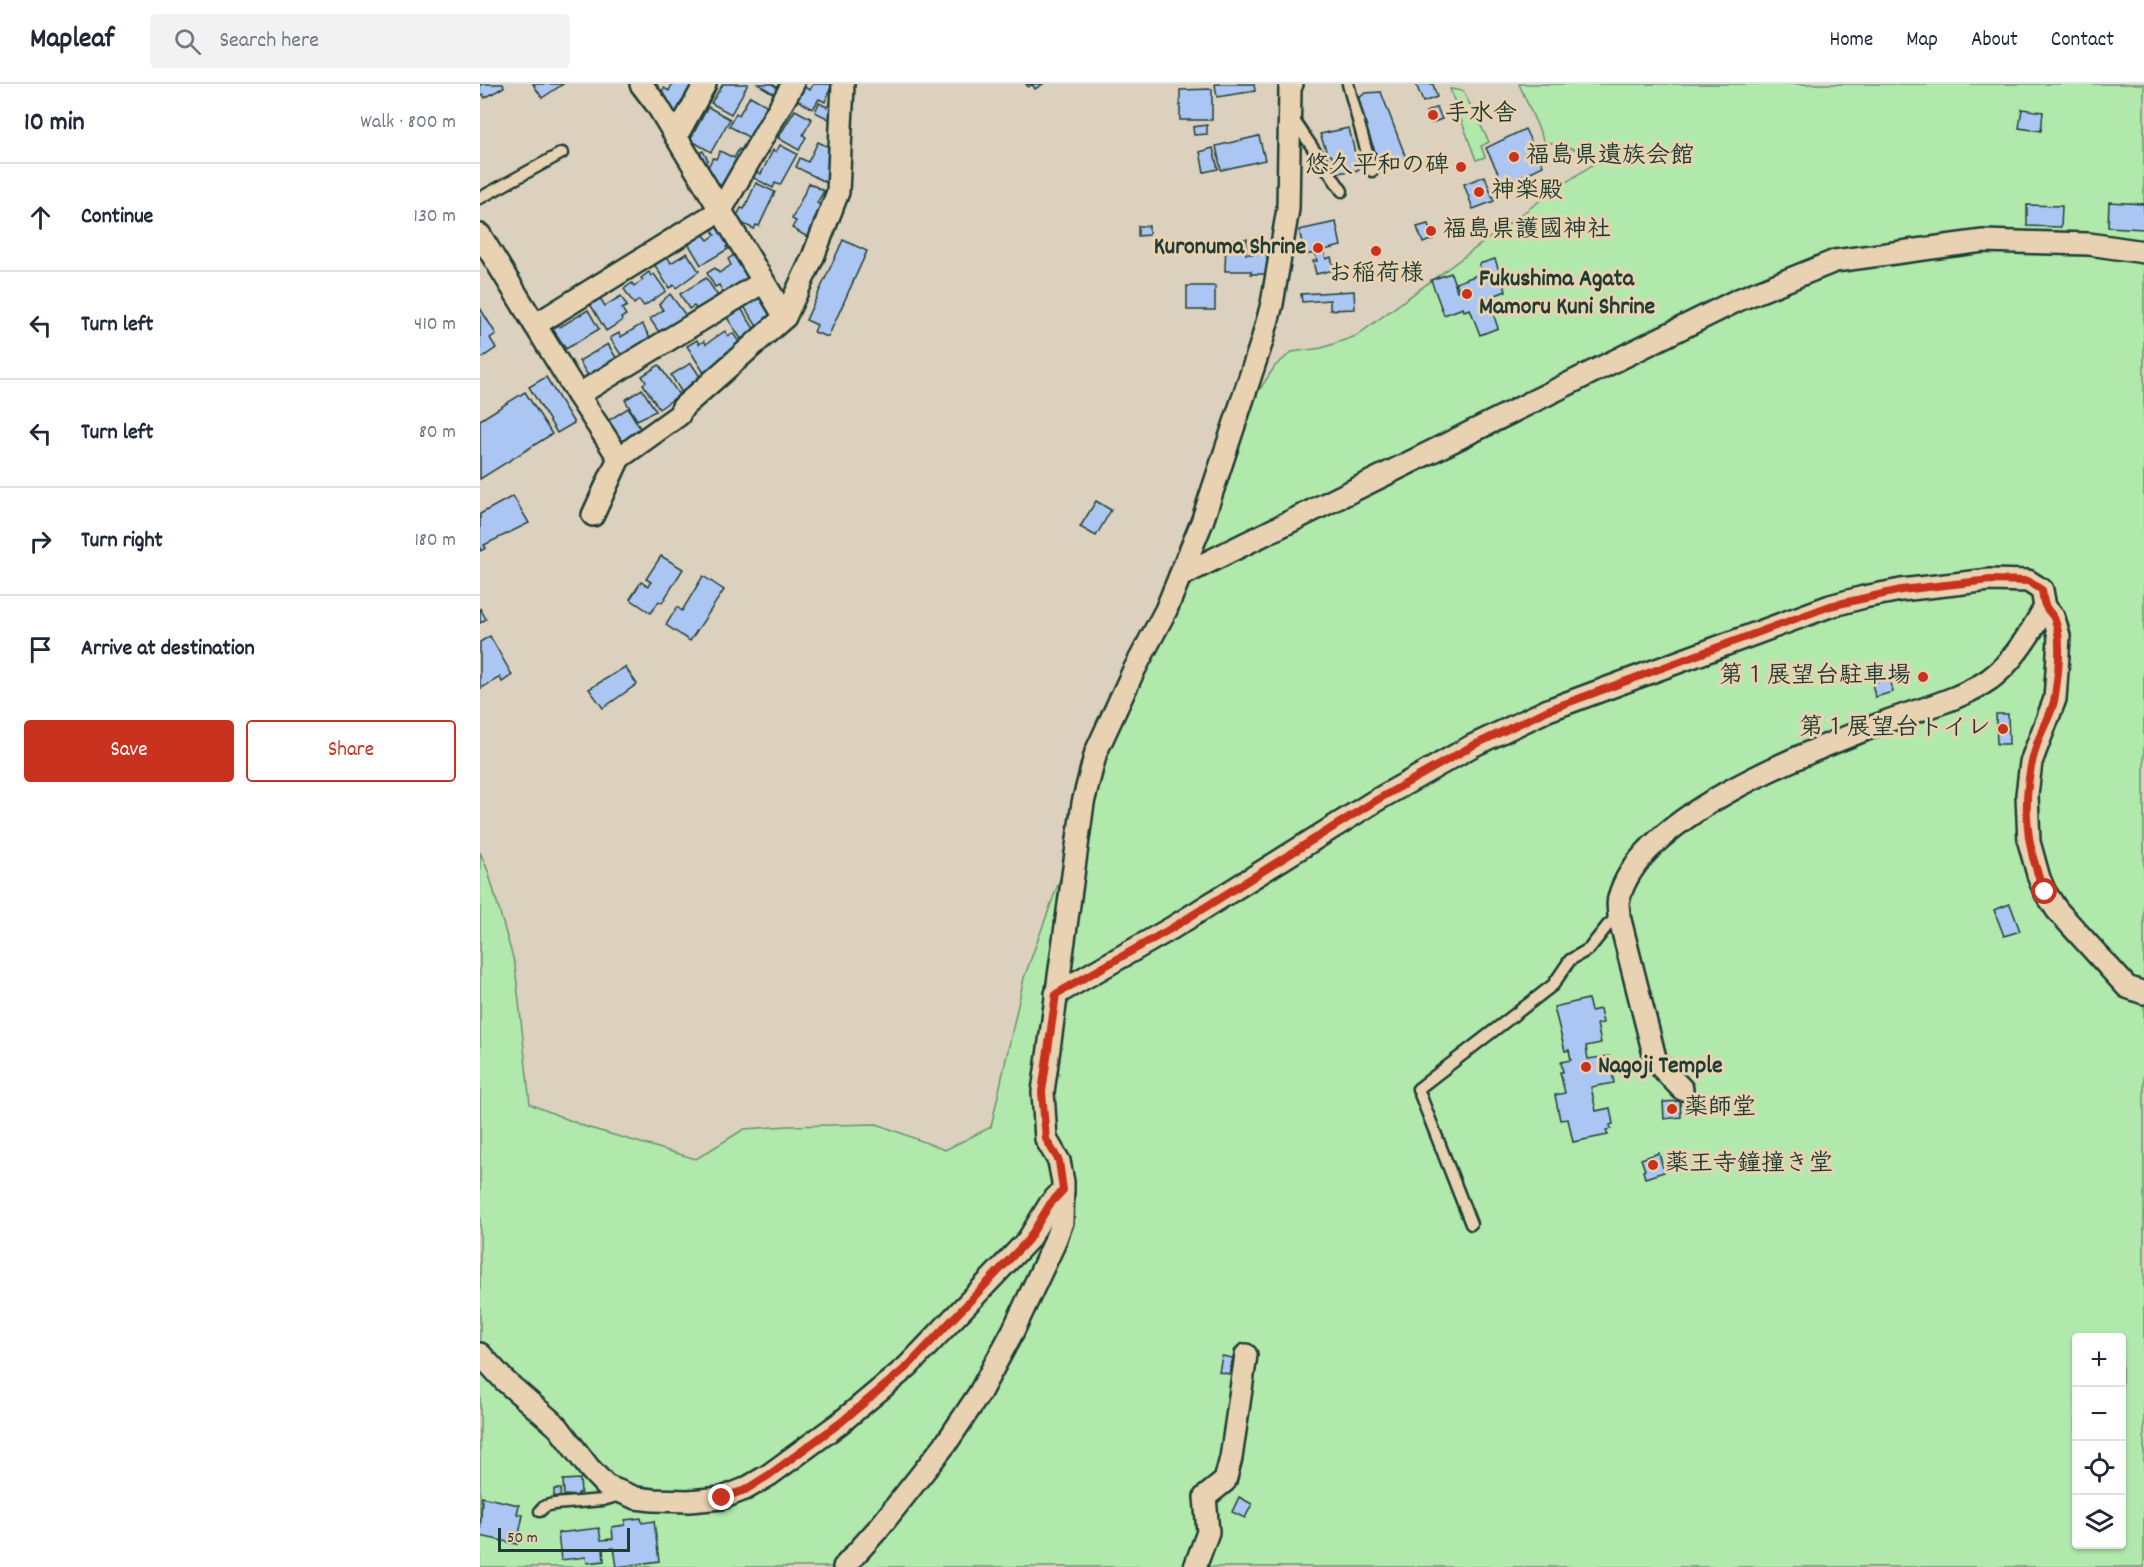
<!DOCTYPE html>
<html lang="en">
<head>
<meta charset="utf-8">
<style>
  :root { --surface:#fff; --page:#f2f2f3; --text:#1f2937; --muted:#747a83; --line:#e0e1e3; --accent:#c8321e }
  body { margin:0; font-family:Dekko,"Klee One",sans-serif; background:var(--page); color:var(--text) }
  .controls { position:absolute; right:18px; bottom:18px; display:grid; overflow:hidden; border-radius:6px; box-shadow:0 2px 4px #0004 }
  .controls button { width:54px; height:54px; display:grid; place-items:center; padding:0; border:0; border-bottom:2px solid var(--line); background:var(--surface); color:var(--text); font:30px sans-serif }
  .scale { position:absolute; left:18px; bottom:15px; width:132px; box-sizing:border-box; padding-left:6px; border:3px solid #1f3d34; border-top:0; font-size:16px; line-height:21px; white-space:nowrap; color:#1f3d34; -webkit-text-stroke:4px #e8d2b1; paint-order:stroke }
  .stop { position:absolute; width:18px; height:18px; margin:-14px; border:4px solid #c8321e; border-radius:50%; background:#fff }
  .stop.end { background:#c8321e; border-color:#fff; box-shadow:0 2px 6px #0008 }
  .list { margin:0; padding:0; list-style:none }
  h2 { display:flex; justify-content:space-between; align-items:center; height:78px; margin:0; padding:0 24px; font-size:26px }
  h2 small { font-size:20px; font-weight:400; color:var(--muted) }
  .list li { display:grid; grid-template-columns:39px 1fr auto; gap:18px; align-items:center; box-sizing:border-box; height:108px; padding:0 24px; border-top:2px solid var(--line) }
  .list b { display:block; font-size:22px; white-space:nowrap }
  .list em { font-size:20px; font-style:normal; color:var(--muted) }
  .actions { display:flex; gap:12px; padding:18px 24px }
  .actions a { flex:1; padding:14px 0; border:2px solid var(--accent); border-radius:6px; text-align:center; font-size:21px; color:var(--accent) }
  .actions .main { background:var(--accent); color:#fff }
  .icon { flex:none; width:33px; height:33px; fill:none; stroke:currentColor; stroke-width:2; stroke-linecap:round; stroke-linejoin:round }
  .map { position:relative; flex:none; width:1664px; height:1483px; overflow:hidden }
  header { display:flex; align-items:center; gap:36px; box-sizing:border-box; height:84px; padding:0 30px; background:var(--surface); border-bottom:2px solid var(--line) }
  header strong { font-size:28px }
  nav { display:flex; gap:33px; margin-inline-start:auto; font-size:21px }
  .search { width:420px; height:54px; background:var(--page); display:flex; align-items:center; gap:15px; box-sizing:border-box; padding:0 21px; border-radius:6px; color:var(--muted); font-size:22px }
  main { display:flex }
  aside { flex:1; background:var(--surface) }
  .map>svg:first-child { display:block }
  .green { fill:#b1e8ab; stroke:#689270; stroke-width:1.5; fill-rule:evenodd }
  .building { fill:#abc6f3; stroke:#1f3d34; stroke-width:1.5 }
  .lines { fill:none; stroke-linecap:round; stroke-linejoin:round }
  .service-casing { stroke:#1f3d34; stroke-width:15 }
  .minor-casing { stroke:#1f3d34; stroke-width:26 }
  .service { stroke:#e8d2b1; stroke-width:10 }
  .minor { stroke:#e8d2b1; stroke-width:21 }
  .route { stroke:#c8321e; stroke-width:8 }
  .poi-dot { fill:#c8321e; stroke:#e8d2b1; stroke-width:2 }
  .labels { text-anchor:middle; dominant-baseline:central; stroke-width:6; stroke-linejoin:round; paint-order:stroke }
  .poi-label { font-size:24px; font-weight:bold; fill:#1f3d34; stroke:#e8d2b1; text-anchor:start }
</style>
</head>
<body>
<header>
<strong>Mapleaf</strong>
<div class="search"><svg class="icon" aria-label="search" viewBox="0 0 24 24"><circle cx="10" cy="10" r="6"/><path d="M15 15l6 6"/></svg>Search here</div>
<nav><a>Home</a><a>Map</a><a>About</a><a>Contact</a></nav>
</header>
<main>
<aside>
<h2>10 min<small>Walk · 800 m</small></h2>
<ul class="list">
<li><svg class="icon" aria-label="ahead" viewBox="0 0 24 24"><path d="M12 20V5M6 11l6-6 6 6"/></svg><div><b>Continue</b></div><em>130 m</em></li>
<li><svg class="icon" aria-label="left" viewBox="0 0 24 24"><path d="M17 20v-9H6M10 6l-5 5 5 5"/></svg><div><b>Turn left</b></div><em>410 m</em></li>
<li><svg class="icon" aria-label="left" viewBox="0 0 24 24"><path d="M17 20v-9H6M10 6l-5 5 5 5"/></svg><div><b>Turn left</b></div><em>80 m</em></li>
<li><svg class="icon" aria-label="right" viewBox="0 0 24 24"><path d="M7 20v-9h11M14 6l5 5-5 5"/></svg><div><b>Turn right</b></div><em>180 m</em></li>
<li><svg class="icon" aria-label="arrive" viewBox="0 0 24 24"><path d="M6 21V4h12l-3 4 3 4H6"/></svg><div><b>Arrive at destination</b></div></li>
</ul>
<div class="actions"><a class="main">Save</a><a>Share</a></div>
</aside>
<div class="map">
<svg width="1664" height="1483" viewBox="0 0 1664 1483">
  <rect width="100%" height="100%" fill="#dcd0be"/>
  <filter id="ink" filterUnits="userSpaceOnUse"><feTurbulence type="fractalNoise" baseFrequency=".0167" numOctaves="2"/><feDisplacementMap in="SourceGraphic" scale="12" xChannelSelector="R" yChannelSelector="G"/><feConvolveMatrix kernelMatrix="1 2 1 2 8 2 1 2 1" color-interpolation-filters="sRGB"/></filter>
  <g filter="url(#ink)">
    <g class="green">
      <path d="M1039 0H1664V1483H0V768L8 787 35 881 50 1020 106 1043 216 1075 264 1045 308 1042 397 1040 465 1066 511 1043 544 894 637 638 759 357 778 308 795 282 812 268 842 264 876 252 1076 105 1124 73 1064 57ZM1596 1254H1642V1460H1596Z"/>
      <path d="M970 5 983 7 1009 58 1001 62 1005 73 996 76Z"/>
    </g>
    <g class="building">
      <path d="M0 0H23L24 3 5 14 3 10 0 12Z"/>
      <path d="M53 0H83L62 14Z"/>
      <path d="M192 0H218L198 38 178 15 184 4 189 7Z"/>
      <path d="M243 0H268L251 30 231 19Z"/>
      <path d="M278 0H292L303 7 299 13Z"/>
      <path d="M333 0H352L345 18 339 15 333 25 317 16 324 3 330 6Z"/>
      <path d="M546 0H563L555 5 552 0 548 3Z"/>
      <path d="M735 0H774L775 7 737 13Z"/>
      <path d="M936 0H953L957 13 943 18Z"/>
      <path d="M732 5V36H700V6Z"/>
      <path d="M901 8 926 74 913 84 901 83 876 17 885 9Z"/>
      <path d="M270 12 288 22 286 26 291 29 275 57 249 42 256 29 259 31Z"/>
      <path d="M339 19 347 23 349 20 355 23 349 35 335 28Z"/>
      <path d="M228 23 250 35 231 68 210 56Z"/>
      <path d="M957 23 962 35 951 39 946 28Z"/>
      <path d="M1542 25 1563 28 1561 47 1539 44Z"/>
      <path d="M315 26 332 35 323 51 326 53 319 66 298 54Z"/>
      <path d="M727 41V50L714 51 713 43Z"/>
      <path d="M869 44 879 86 857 89 852 72 847 69 840 50Z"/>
      <path d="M1045 45 1063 82 1024 101 1006 64Z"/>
      <path d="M779 52 785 76 741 86 736 62Z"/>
      <path d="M338 58 353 65 351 101 316 83 320 74 328 78Z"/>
      <path d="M300 61 317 70 300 101 295 99 293 104 272 93 275 87 281 90 293 66 296 68Z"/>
      <path d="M733 64 738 85 724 88 720 68Z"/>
      <path d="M259 65 267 69 240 112 225 88 233 74 236 75 240 67 254 74Z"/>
      <path d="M223 67 228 76 225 81 217 70Z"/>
      <path d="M1005 92 1014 117 993 125 984 100Z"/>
      <path d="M276 99 295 108 279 142 276 141 274 145 255 136 261 124 264 125Z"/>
      <path d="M329 99 344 107 337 119 346 124 329 154 312 144 316 137 312 135Z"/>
      <path d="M1629 118 1664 120V145L1628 143Z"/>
      <path d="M1547 121 1582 122 1581 143 1547 142Z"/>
      <path d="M856 138 861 162 844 166 846 175 851 173 854 186 836 190 833 177H837L835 169 825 171 819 146Z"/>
      <path d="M948 140 953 155 943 159 937 143Z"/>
      <path d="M240 141 251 160 246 163 248 165 221 181 208 159 223 150 228 156 235 151 232 146Z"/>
      <path d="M658 142H669V151L658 152Z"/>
      <path d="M746 155H767L766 170H787V190H771V187H745Z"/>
      <path d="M363 156 387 167 348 253 334 248 337 241 326 236Z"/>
      <path d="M207 169 219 187 196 204 194 201 189 204 174 180 187 172 191 179Z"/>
      <path d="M257 169 270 194 244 210 239 201 235 203 227 189 235 184 239 189 251 181 248 175Z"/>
      <path d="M1015 175 1026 207 1008 214 1018 244 1000 251 990 225 984 227 983 224 964 231 951 196 971 189 977 207 979 206 976 199 1000 190 1002 197 1004 196 999 180Z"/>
      <path d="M169 188 171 192 174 190 186 207 164 222 159 216 154 220 144 205 152 199 154 202 163 196 161 194Z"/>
      <path d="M226 194 238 212 217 226 214 222 209 225 200 210Z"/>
      <rect x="707" y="202" width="28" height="24"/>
      <path d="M874 207 875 225 850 226V216L822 218 821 210Z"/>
      <path d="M190 210 207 233 181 251 170 235 183 226 179 220Z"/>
      <path d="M280 210 294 231 283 238 284 240 278 244 263 221Z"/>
      <path d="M141 212 147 222 142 225 146 231 141 234 142 237 126 247 110 220 120 214 125 222Z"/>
      <path d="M260 223 275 246 261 255 246 232Z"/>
      <path d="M0 224 16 250 10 254 16 264 0 275Z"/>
      <path d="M108 226 119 245 86 265 73 245 79 241 80 243Z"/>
      <path d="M162 240 172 257 143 274 130 254 139 249 141 253Z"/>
      <path d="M245 247 248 252 253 249 261 261 226 292 207 262 217 256 219 260 224 257 226 260Z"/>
      <path d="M128 260 138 277 110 295 99 277Z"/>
      <path d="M211 279 223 297 202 309 191 291Z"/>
      <path d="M179 281 199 311 179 325 163 300 166 298 162 292Z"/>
      <path d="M66 293 94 339 77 349 49 303Z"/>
      <path d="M162 305 176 327 157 336 145 316Z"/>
      <path d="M45 308 72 350 0 395V336Z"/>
      <path d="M148 324 163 349 140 362 126 338Z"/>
      <path d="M33 412 49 439 4 461 6 464 0 467V430Z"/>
      <path d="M616 417 631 426 616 452 600 443Z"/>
      <path d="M181 472 203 485 182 519 179 517 171 529 150 515 161 498 168 502 171 498 166 495Z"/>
      <path d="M223 492 244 506 210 557 186 541 197 523 202 527Z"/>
      <path d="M0 524 6 535 0 539Z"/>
      <path d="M10 552 32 591 22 598 20 593 0 605V558Z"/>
      <path d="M145 583 157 600 123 624 109 605Z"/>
      <path d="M1410 594 1413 608 1395 613 1392 599Z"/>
      <path d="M1516 630H1528L1529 660H1517Z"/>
      <path d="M1530 820 1540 847 1524 852 1514 826Z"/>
      <path d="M1108 915 1111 927 1120 925 1123 939 1117 940 1121 959 1106 962 1108 975 1129 972 1134 999 1111 1003 1116 1027 1130 1024 1133 1040 1130 1041 1131 1045 1126 1046 1128 1051 1093 1058 1088 1035 1080 1036 1075 1011 1085 1009 1080 988H1083L1081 978 1091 976 1089 966 1085 967 1074 923Z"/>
      <path d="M1200 1017 1201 1033 1184 1035 1183 1018Z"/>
      <path d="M1179 1069 1184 1088 1165 1094 1163 1087 1165 1086 1161 1075Z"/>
      <path d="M742 1272 753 1274 749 1290 739 1288Z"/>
      <path d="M100 1395 101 1409H98V1412L84 1411 83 1396Z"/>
      <path d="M74 1405H81L80 1413 74 1412Z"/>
      <path d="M2 1413 39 1421 37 1430 43 1431 37 1460 0 1452Z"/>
      <path d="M759 1413 772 1420 765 1434 752 1428Z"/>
      <path d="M161 1434 162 1439 174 1437 179 1477 137 1483 134 1464 123 1465 124 1477 107 1479 106 1473 81 1476 78 1449 119 1444 121 1456 133 1455 132 1443 145 1441V1436Z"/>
    </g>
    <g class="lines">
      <defs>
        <g id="service">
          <path d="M868 0 892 87"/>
          <path d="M813 35 862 107"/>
          <path d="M0 114 82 69"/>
          <path d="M991 1140 938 1005 1073 901 1090 876 1109 865 1128 841 1139 832"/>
          <path d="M60 1427 65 1422 74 1420 123 1416 140 1411"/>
        </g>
        <g id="minor">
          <path d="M161 0 177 21 305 233"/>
          <path d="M196 53 225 0"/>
          <path d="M0 151 98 311 139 374"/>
          <path d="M55 241 241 126 313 0"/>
          <path d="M98 311 283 198"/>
          <path d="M113 431 139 374 199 331 203 323 305 233 333 173 358 108 363 0"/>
          <path d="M700 492 1258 216 1355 177 1503 157 1609 160 1664 168"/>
          <path d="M576 910 692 844 895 717 992 662 1068 626 1350 522 1384 513 1421 506 1510 496 1548 497 1562 506 1565 523 1574 534 1579 552 1577 587 1575 615 1551 678 1547 711 1549 758 1559 794 1565 808 1577 826 1647 903 1664 909"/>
          <path d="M1202 1005 1176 978 1139 832C1139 826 1137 819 1139 814 1161 730 1331 667 1405 638 1440 625 1480 616 1510 595 1533 578 1552 547 1565 523"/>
          <path d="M0 1270 25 1297 78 1343 109 1384 126 1402 156 1414 173 1416 209 1417 242 1414 265 1405 289 1391 360 1339 428 1282 548 1156 570 1120 583 1106"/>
          <path d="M364 1483 398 1445 467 1358 499 1310 533 1247 573 1162 582 1138 583 1098 579 1077 566 1055 563 1008 603 719 616 668 653 588 686 526 722 438 782 257 792 220 808 125 810 4 812 0"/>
          <path d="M715 1483 728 1448 725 1413 745 1397 751 1374 766 1271"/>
        </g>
      </defs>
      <use href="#service" class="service-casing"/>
      <use href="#minor" class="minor-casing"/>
      <use href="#service" class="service"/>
      <use href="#minor" class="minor"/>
    </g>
  </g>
  <g class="lines" filter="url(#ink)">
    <path class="route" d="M242 1414 265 1406 289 1391 360 1339 428 1282 548 1156 570 1120 583 1106 579 1077 566 1055 562 1008 576 910 692 844 895 717 992 662 1068 626 1350 522 1421 506 1510 496 1548 497 1562 506C1563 511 1563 519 1566 523 1568 527 1572 530 1574 534 1583 552 1578 592 1575 612 1573 629 1562 644 1557 660 1541 709 1544 761 1565 808"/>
  </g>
  <g class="poi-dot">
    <circle cx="953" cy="31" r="6"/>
    <circle cx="1034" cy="73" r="6"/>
    <circle cx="981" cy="83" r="6"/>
    <circle cx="999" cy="108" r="6"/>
    <circle cx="951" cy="147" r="6"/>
    <circle cx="838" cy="164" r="6"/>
    <circle cx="896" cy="167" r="6"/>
    <circle cx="987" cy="210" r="6"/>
    <circle cx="1443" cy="593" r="6"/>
    <circle cx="1523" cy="645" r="6"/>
    <circle cx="1106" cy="983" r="6"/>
    <circle cx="1192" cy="1025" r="6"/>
    <circle cx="1173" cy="1081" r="6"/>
  </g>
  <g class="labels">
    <g class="poi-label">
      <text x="965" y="31">手水舎</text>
      <text x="1046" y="73">福島県遺族会館</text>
      <text x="969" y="83" text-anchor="end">悠久平和の碑</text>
      <text x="1011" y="108">神楽殿</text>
      <text x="963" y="147">福島県護國神社</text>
      <text x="826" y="164" text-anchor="end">Kuronuma Shrine</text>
      <text x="896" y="191" text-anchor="middle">お稲荷様</text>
      <text x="999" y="196">Fukushima Agata<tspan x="999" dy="28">Mamoru Kuni Shrine</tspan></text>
      <text x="1431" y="593" text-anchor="end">第１展望台駐車場</text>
      <text x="1511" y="645" text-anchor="end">第１展望台トイレ</text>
      <text x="1118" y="983">Nagoji Temple</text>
      <text x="1204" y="1025">薬師堂</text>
      <text x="1185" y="1081">薬王寺鐘撞き堂</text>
    </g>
  </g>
</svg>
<div class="controls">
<button>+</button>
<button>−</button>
<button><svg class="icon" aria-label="locate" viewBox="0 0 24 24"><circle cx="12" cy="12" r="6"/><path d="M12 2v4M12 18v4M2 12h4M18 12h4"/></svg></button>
<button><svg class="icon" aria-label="layers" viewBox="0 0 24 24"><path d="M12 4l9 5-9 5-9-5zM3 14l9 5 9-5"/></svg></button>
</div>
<div class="scale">50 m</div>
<div class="stop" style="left:1565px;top:808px"></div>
<div class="stop end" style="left:242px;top:1414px"></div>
</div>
</main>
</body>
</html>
